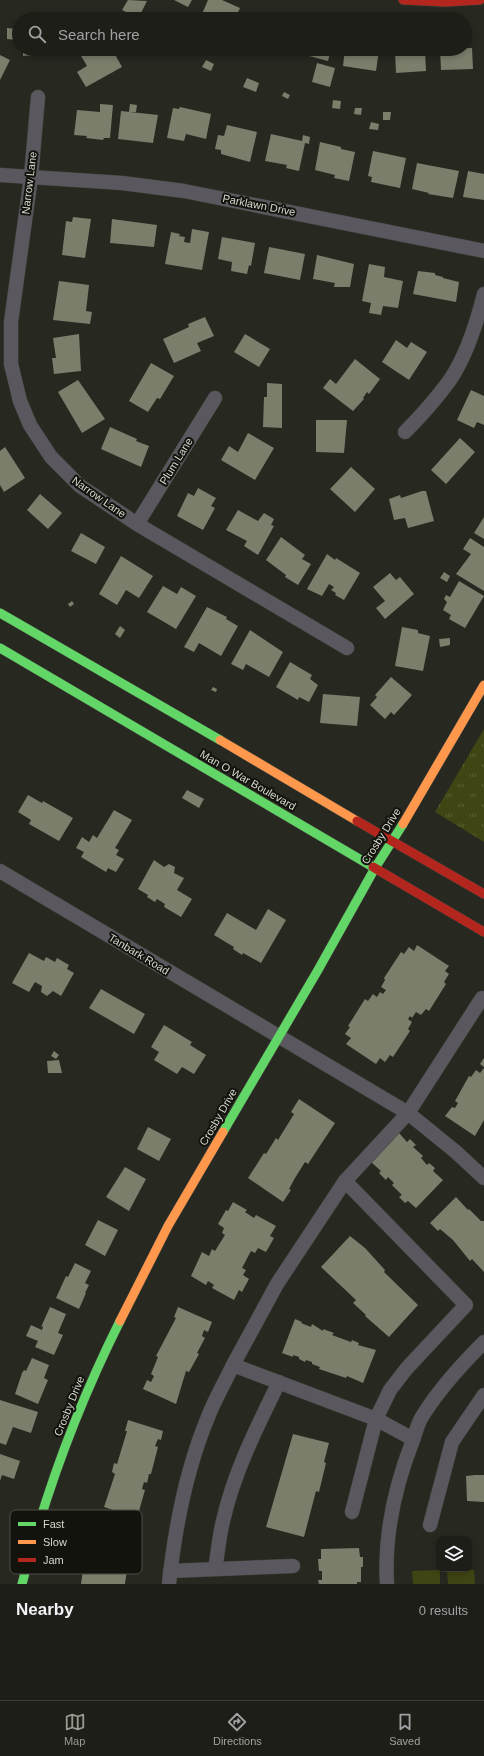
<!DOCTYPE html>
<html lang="en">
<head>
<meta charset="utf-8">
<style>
  :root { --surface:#1d1e18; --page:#2a2b25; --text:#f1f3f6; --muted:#a0a2a2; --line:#3b3c37; --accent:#999a91 }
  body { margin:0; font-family:Helvetica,sans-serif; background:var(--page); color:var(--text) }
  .controls { position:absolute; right:12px; bottom:12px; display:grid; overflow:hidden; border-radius:8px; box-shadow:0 2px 6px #0003 }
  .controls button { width:36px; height:36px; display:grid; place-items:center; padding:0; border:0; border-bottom:1px solid var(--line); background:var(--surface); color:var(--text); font:20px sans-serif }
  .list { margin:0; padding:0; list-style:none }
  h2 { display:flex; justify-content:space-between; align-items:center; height:52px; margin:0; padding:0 16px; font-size:17px }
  h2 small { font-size:13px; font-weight:400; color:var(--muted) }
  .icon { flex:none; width:22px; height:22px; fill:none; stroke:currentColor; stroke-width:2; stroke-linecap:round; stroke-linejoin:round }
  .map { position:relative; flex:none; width:484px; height:1584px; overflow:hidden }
  .search { position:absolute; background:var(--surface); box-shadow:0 2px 6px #0003; left:12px; right:12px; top:12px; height:44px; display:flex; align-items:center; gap:10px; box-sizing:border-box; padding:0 14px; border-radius:22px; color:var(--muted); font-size:15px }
  .sheet { height:116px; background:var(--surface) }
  nav { display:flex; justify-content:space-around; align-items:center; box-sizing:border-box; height:56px; border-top:1px solid var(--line); background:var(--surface); font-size:11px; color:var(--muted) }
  nav a { display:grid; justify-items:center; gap:2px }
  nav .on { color:var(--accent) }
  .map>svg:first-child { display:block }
  .grass { fill:#404514 }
  .park { fill:url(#park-tufts) }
  .building { fill:#7b7e6b }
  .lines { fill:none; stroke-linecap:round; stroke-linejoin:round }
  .street-casing { stroke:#42433d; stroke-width:15 }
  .fast-casing { stroke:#42433d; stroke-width:10 }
  .slow-casing { stroke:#42433d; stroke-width:10 }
  .jam-casing { stroke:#42433d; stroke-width:10 }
  .street { stroke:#5a585e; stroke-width:14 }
  .fast { stroke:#63d668; stroke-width:9 }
  .slow { stroke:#ff974d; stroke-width:9 }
  .jam { stroke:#b3261e; stroke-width:9 }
  .labels { text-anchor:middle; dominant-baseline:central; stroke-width:4; stroke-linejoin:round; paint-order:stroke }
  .street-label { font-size:11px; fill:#d6d8ce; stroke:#12130d }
  .key { fill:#12130d; stroke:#4d4e47; stroke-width:1 }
  .key-label { font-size:11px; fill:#d6d8ce }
</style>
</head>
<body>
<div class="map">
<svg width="484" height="1584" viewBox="0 0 484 1584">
  <defs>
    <pattern id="park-tufts" width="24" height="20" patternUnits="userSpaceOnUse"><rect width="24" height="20" fill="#404514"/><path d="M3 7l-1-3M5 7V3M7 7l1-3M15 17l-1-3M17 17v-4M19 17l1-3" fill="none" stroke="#5b5f35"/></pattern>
  </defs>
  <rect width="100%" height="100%" fill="#272820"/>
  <g class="grass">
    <path d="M440 1570V1584H413L412 1571Z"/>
    <path d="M447 1570H474L475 1584H448Z"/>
  </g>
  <path class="park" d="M484 729V842L435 812Z"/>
  <g class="building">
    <path d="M128 0 147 1 138 19H128L130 14 122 10Z"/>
    <path d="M174 0H192L188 7Z"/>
    <path d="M208 0H222L240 8 235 19H212L202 14Z"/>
    <path d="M254 13 270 19H252Z"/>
    <path d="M7 28 17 29V40L7 39Z"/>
    <path d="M472 48 473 69 441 70 440 49Z"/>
    <path d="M23 49H59V53L23 56Z"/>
    <path d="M77 49H112L122 67 86 87 77 72 87 66Z"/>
    <path d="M299 49H331L328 61 298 53Z"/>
    <path d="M345 49 379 50 376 71 343 66Z"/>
    <path d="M425 50 426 71 396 73 395 51Z"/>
    <path d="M0 55 10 60 0 80Z"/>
    <path d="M206 60 214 64 211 71 202 67Z"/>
    <path d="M317 63 335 68 330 87 312 82Z"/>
    <path d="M247 78 259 83 256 92 243 87Z"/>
    <path d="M284 92 290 95 288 99 282 96Z"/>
    <path d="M333 100 341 101 340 109 332 108Z"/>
    <path d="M100 104 113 105 110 138H104L103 140 86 138 87 136 74 135 77 110 100 112Z"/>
    <path d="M130 104 137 105 136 112H129Z"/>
    <path d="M180 107 211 114 206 139 186 134 184 141 167 138 173 108 179 109Z"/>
    <path d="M355 108H362L361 115 354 114Z"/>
    <path d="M121 111 158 115 153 143 118 139Z"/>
    <path d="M383 112H391L390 120H383Z"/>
    <path d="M371 122 379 124 378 130 369 129Z"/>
    <path d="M227 125 257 132 250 162 221 154V150L215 149 218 135 224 136Z"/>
    <path d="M271 134 302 141 303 135 310 137 309 144 305 143 299 171 286 168 287 165 265 161Z"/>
    <path d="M320 142 341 147V149L355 152 349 181 334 178 335 175 315 170Z"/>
    <path d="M373 151 406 158 400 188 371 182 372 177 368 176Z"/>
    <path d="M417 163 459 171 453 198 428 194 429 193 412 189Z"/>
    <path d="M468 171 484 174V200L463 197Z"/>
    <path d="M73 217 91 219 85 258 62 255 66 221 72 222Z"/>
    <path d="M112 219 157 225 154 247 110 243Z"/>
    <path d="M192 229 209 232 202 270 165 264 171 232 180 234 179 236 185 237 184 242 190 243Z"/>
    <path d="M222 237 255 243 251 266 249 265 247 274 231 271 232 262 218 259Z"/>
    <path d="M269 247 305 254 300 280 264 273Z"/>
    <path d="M317 255 354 264 350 287H334L335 283 313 279Z"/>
    <path d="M369 264 385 267 384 277 403 281 398 308 383 306 381 315 369 313 371 303 362 301Z"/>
    <path d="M418 271 435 273V275L443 277V278L459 282 456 302 413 294Z"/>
    <path d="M59 281 89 285 86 311 92 312 90 324 53 320Z"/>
    <path d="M205 317 214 336 197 343 201 351 174 363 163 339 189 327 188 324Z"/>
    <path d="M79 334 81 371 54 374 52 358H56L53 338Z"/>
    <path d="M245 334 270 349 259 367 234 352Z"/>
    <path d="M396 340 407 348 411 342 427 352 409 380 382 362Z"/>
    <path d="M355 359 380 379 369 394 367 392 363 398 364 399 353 411 323 388 330 379 336 384Z"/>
    <path d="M151 363 174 376 160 399 157 398 148 412 129 401Z"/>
    <path d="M78 380 105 419 82 433 58 392Z"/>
    <path d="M267 383 282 384V428L263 427 264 397H267Z"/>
    <path d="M471 390 484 396V425L477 422 474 428 457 420Z"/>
    <path d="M316 420H347L344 453 316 452Z"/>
    <path d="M110 427 137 439 136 441 149 446 141 467 101 449Z"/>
    <path d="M248 433 274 448 255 480 221 460 229 446 238 452Z"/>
    <path d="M460 438 475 452 446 484 431 470Z"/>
    <path d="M5 447 25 478 4 492 0 485V451Z"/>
    <path d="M351 467 375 489 355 512 330 489Z"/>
    <path d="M198 488 216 498 211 506 215 508 203 530 177 516 188 493 194 496Z"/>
    <path d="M422 491H426L434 521 408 528 405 518 394 520 389 499 400 495 401 498Z"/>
    <path d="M40 494 62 513 48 529 27 510Z"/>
    <path d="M238 510 258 521 264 513 274 519 271 525 274 526 258 555 244 546 247 541 226 530Z"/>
    <path d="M484 517V539L474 533Z"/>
    <path d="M81 533 105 547 96 564 71 551Z"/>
    <path d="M281 537 305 555 302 559 311 564 298 585 285 577 286 575 266 560Z"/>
    <path d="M470 538 484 547V591L456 574 471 554 463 549Z"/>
    <path d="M327 554 335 560 336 558 360 573 344 600 335 595 336 593 331 590 334 587 329 584 322 596 307 589Z"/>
    <path d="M121 556 153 576 139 598 126 590 117 605 99 594Z"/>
    <path d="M444 572 450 576 447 582 440 578Z"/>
    <path d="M390 573 396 580 400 577 414 594 385 619 376 608 385 601 373 587Z"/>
    <path d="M459 581 484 596 465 628 449 619 451 615 443 610 447 602 444 599 446 595 450 597Z"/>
    <path d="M163 586 177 594 181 587 196 596 176 629 147 612Z"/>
    <path d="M72 601 74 604 70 607 68 604Z"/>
    <path d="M207 607 227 617 226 619 238 626 221 656 199 643 194 652 184 647Z"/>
    <path d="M120 626 125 630 120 638 115 634Z"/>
    <path d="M402 627 418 630V633L430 636 423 671 395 666Z"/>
    <path d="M250 630 283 652 269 677 246 664 243 670 231 664Z"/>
    <path d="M450 638V645L440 647 439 639Z"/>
    <path d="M290 662 312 675 310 679 318 685 309 702 299 697 298 700 276 687Z"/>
    <path d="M391 677 412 695 394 715 391 712 385 719 370 705 377 697 375 695Z"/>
    <path d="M213 687 217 689 216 692 211 690Z"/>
    <path d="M323 694 360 697 357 726 320 723Z"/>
    <path d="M187 790 204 799 199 808 182 798Z"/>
    <path d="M28 795 42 803 43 801 73 818 59 841 29 824 31 820 18 812Z"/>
    <path d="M114 810 132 820 115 848 119 850 116 855 124 859 116 872 108 868 106 872 81 857 84 852 76 848 82 837 89 842 93 835 97 838Z"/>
    <path d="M154 860 164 867 169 864 175 867 174 873 184 878 177 890 192 899 181 917 164 907 165 904 157 899 155 902 147 897 148 895 138 889Z"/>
    <path d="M268 909 286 920 261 963 243 953 242 955 233 949 234 947 214 935 227 913 256 930Z"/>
    <path d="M417 945 449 966 445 971 449 974 444 982 446 984 429 1011 426 1009 421 1015 416 1012 412 1018 410 1016 408 1019 412 1022 408 1029 410 1031 393 1057 390 1055 385 1062 380 1058 376 1064 346 1044 351 1038 345 1034 350 1027 348 1026 365 999 368 1001 373 994 377 997 380 992 383 994 386 990 381 987 385 980 384 978 401 952 404 954 409 947 414 951Z"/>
    <path d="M29 953 44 961 46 957 55 962 57 958 69 965 67 969 74 973 61 996 53 991 47 996 41 992 42 986 35 982 29 992 12 983Z"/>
    <path d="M101 989 145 1014 134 1034 89 1008Z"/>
    <path d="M164 1025 192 1042 190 1045 206 1055 194 1074 182 1067 177 1074 154 1060 159 1052 151 1047Z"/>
    <path d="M54 1051 59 1055 56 1059 51 1056Z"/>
    <path d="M484 1058V1067L480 1064Z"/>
    <path d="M59 1060 62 1073H48L47 1061Z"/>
    <path d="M484 1068V1120L475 1136 445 1116 452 1107 455 1108 458 1103 455 1101 469 1076 471 1077 476 1070 480 1073Z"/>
    <path d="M299 1099 335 1123 308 1164 305 1162 295 1178 289 1189 291 1190 283 1202 248 1178 264 1153 266 1154 276 1138 278 1140 294 1114 291 1112Z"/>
    <path d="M148 1127 171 1139 159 1161 137 1149Z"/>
    <path d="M399 1133 407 1142 410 1139 416 1145 413 1147 423 1156 421 1158 427 1165 429 1163 435 1168 433 1171 443 1180 416 1208 408 1201 405 1203 399 1197 402 1195 392 1185 394 1183 388 1177 386 1180 379 1173 381 1171 371 1162Z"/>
    <path d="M125 1167 146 1179 129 1211 106 1197Z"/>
    <path d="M456 1197 468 1210 469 1209 481 1221H484V1272L472 1259 470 1261 453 1240 440 1229 438 1231 430 1223Z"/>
    <path d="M233 1202 247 1210 245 1212 254 1218 256 1215 276 1226 270 1236 274 1238 266 1252 258 1248 255 1253 251 1251 242 1268 246 1270 243 1275 249 1279 242 1292 239 1290 234 1300 212 1288 214 1285 208 1281 206 1285 191 1276 202 1252 209 1256 212 1249 215 1251 225 1235 222 1233 224 1228 218 1224 226 1210 228 1211Z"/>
    <path d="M98 1220 118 1230 105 1256 85 1245Z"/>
    <path d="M350 1236 365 1248 385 1270 384 1272 418 1305 389 1337 365 1316 366 1315 353 1303 356 1300 321 1267Z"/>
    <path d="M75 1263 91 1271 85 1283 89 1285 85 1293H86L79 1309 56 1298 66 1276 68 1277Z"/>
    <path d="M50 1307 66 1314 58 1333 63 1335 54 1355 35 1347 38 1341 26 1336 31 1325 42 1330 43 1326 41 1327Z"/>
    <path d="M178 1307 212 1322 208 1332 204 1330 202 1336 205 1338 197 1353 199 1354 189 1372 186 1371 176 1404 143 1389 147 1380 151 1382 154 1376 151 1374 158 1357 156 1356 176 1318 174 1317Z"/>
    <path d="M295 1319 302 1322 301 1323 311 1327 312 1324 323 1331V1329L334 1333 332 1335 351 1342 352 1340 359 1343 358 1345 376 1350 363 1383 347 1376 346 1378 319 1369 320 1367 312 1364V1362L306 1360 305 1362 299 1359V1357L293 1355V1357L282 1353Z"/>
    <path d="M32 1358 49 1365 44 1378 48 1380 38 1404 15 1394 22 1373 24 1370 26 1371Z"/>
    <path d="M0 1400 38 1412 31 1433 13 1427 6 1445 0 1443Z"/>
    <path d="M128 1420 163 1431 161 1440 158 1439 155 1446 158 1447 151 1474H149L147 1483 144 1482 142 1489 145 1490 137 1518 104 1507 115 1474 112 1472 114 1463 117 1464 127 1431H125Z"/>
    <path d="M293 1434 329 1443 324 1462 326 1463 319 1492 316 1491 304 1537 266 1527Z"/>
    <path d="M0 1454 20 1461 14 1479 2 1475 0 1481Z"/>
    <path d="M475 1475H484V1502L467 1501 466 1476Z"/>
    <path d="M87 1542 130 1546 125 1584H81Z"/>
    <path d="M359 1548 360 1557H363V1567H361V1582H357V1584H319L318 1580H322V1571H319L318 1559H321V1549Z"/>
  </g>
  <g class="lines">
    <defs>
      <g id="street">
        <path d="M38 97 31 177 11 322V364L20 401 30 425 51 457 80 486 137 524 347 648"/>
        <path d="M0 175 122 183 184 191 484 251"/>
        <path d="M405 432C421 416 436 399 450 380 466 356 477 322 484 294"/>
        <path d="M137 524 215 398"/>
        <path d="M0 871 408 1113 456 1152 484 1178"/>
        <path d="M345 1181 408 1113 482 998 484 999"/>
        <path d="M352 1512 376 1419 233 1365 277 1284 345 1181 466 1305 407 1368 390 1390 376 1419 413 1439"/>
        <path d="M430 1525 452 1442 484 1395"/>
        <path d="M215 1569C218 1553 219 1537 223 1521 234 1472 257 1427 279 1382"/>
        <path d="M170 1571 293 1566"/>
        <path d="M169 1584C175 1527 186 1470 208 1417 215 1399 225 1382 233 1365"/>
        <path d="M387 1584C384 1535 395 1486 413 1440 416 1432 418 1422 423 1415 440 1388 462 1364 484 1342"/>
      </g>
      <g id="fast">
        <path d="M0 613 220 740"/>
        <path d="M0 648 373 867"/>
        <path d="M223 1132 318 970 375 868 403 824"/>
        <path d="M22 1584C45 1494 78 1405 120 1321"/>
      </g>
      <g id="slow">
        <path d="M220 740 357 821"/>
        <path d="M403 824 484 685"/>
        <path d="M120 1321 168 1226 223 1132"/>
      </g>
      <g id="jam">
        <path d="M403 0 445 2 480 0"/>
        <path d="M357 821 484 894"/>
        <path d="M373 867 484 932"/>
      </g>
    </defs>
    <use href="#street" class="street-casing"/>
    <use href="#fast" class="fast-casing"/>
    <use href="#slow" class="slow-casing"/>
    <use href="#jam" class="jam-casing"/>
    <use href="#street" class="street"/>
    <use href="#fast" class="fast"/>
    <use href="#slow" class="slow"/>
    <use href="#jam" class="jam"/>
  </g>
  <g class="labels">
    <g class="street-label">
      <text transform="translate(29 183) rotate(-83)">Narrow Lane</text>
      <text transform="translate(259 205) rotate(11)">Parklawn Drive</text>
      <text transform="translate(176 461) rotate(-58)">Plum Lane</text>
      <text transform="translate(99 497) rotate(35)">Narrow Lane</text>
      <text transform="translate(248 780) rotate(30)">Man O War Boulevard</text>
      <text transform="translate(381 836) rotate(-58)">Crosby Drive</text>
      <text transform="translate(139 954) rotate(31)">Tanbark Road</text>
      <text transform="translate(218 1117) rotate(-60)">Crosby Drive</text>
      <text transform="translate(69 1406) rotate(-68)">Crosby Drive</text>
    </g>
  </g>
  <rect x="10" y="1510" width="132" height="64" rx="6" class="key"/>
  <rect x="18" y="1522" width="18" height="4" fill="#63d668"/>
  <rect x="18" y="1540" width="18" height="4" fill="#ff974d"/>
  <rect x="18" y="1558" width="18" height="4" fill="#b3261e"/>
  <g class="key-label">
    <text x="43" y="1528">Fast</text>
    <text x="43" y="1546">Slow</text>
    <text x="43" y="1564">Jam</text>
  </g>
</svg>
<div class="controls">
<button><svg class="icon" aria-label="layers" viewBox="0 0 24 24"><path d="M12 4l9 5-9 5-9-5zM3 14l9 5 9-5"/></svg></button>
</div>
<div class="search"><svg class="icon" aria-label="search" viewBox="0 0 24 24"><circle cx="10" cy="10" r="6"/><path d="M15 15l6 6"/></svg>Search here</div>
</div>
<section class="sheet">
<h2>Nearby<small>0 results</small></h2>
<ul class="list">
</ul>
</section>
<nav>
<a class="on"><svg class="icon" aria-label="map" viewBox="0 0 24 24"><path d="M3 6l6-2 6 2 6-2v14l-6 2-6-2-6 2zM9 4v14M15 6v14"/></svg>Map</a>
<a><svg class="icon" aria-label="directions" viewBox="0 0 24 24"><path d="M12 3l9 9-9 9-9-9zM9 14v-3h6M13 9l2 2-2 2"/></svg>Directions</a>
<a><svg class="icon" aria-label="saved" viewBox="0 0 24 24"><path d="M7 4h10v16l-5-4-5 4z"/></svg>Saved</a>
</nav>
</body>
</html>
